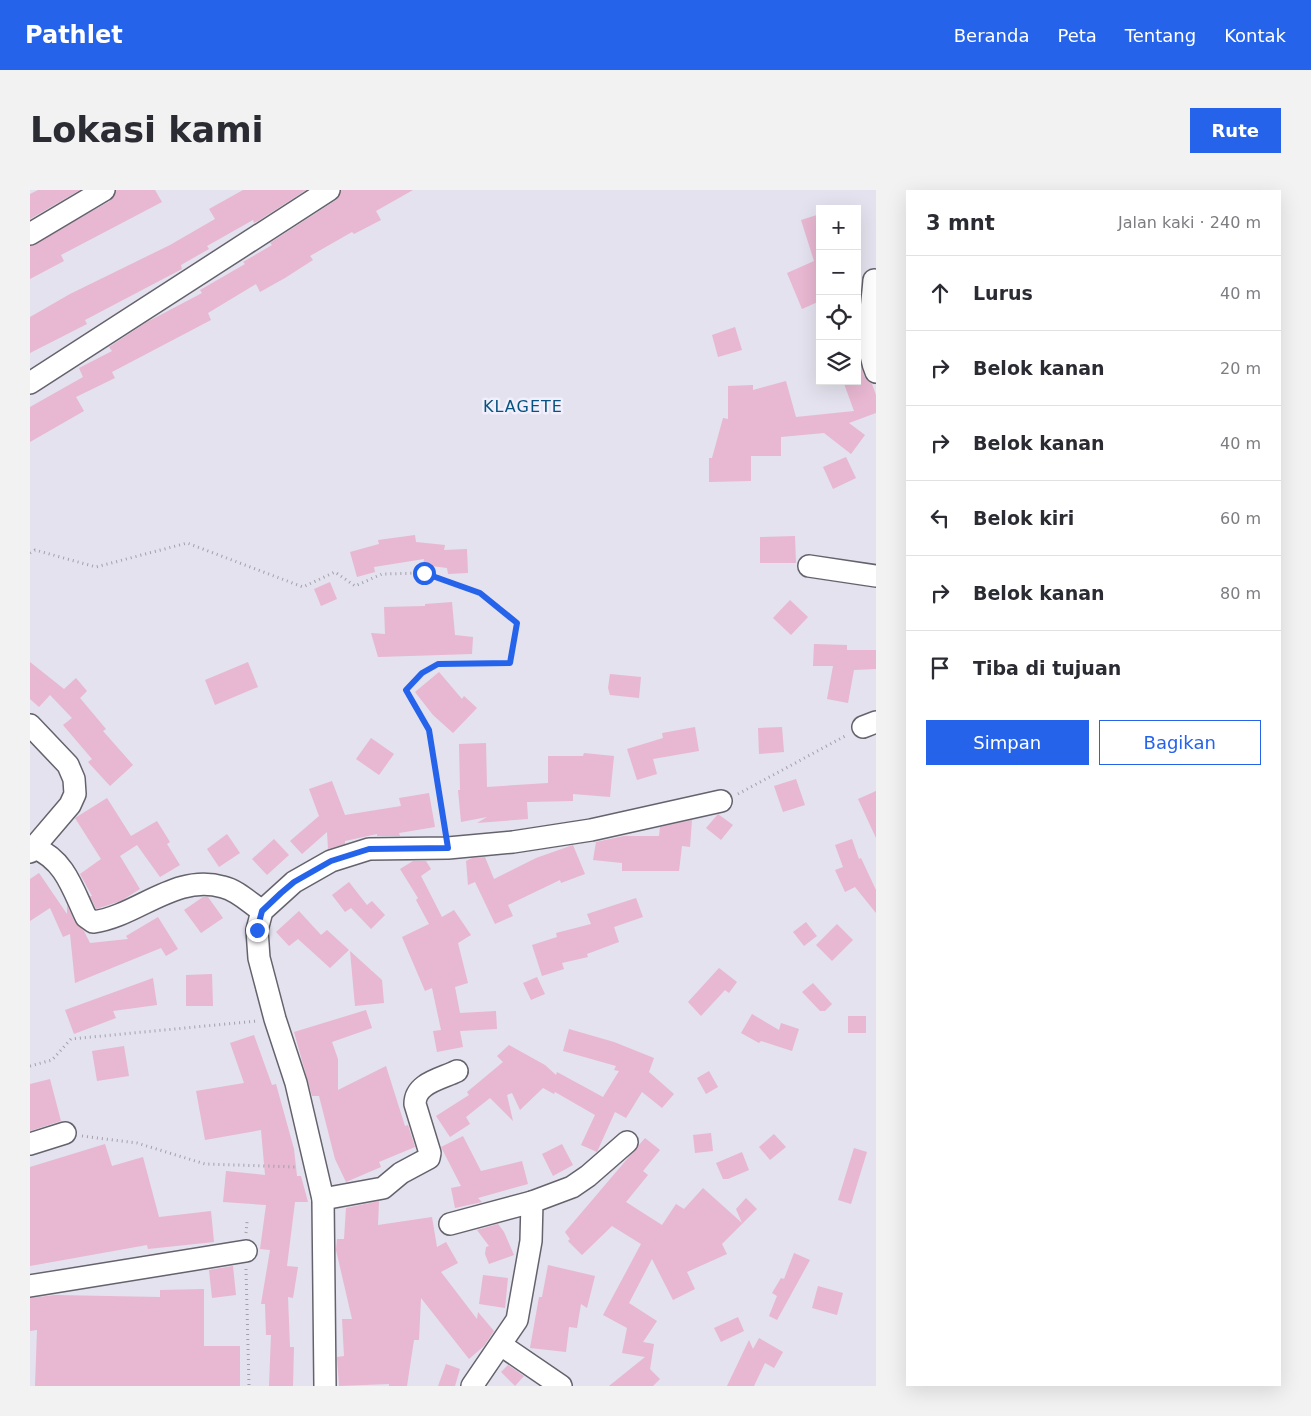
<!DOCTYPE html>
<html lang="id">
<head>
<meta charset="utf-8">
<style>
  :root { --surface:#fff; --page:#f2f2f3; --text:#2b2b33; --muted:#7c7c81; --line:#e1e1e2; --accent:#2563eb }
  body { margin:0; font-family:"DejaVu Sans",sans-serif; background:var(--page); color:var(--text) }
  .controls { position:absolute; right:15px; top:15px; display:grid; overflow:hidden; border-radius:0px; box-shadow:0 5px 20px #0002 }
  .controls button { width:45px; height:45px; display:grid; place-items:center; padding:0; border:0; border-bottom:1px solid var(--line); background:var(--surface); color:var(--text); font:25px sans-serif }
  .stop { position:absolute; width:15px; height:15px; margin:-11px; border:4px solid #2563eb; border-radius:50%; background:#fff }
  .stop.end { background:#2563eb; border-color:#fff; box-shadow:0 1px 5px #0008 }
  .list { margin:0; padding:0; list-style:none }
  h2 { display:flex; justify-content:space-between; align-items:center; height:65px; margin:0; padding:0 20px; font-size:21px }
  h2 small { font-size:16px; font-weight:400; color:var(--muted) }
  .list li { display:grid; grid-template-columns:32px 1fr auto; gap:15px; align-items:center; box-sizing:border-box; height:75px; padding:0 20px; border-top:1px solid var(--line) }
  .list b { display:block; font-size:19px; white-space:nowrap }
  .list em { font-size:16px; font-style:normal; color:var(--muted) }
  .actions { display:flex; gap:10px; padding:15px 20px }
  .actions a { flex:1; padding:11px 0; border:1px solid var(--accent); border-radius:0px; text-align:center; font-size:18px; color:var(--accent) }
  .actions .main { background:var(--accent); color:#fff }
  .icon { flex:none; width:28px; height:28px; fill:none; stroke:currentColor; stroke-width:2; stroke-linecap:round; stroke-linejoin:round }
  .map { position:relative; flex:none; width:846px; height:1196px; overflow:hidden; border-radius:0px }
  header { display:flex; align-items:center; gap:30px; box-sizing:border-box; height:70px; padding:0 25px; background:var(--accent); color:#fff }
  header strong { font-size:24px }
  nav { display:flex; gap:28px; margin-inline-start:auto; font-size:18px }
  .intro { display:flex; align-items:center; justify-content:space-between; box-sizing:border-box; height:120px; padding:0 30px }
  h1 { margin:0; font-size:35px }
  .button { padding:12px 22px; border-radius:0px; background:var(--accent); color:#fff; font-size:18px; font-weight:700 }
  main { display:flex; gap:30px; padding:0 30px }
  aside { flex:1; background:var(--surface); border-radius:0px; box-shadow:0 5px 20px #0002 }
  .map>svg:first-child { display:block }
  .building { fill:#e8b7d1 }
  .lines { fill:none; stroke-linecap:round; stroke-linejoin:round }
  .minor-casing { stroke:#64636d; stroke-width:24 }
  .path { stroke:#a1a1aa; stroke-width:3; stroke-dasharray:1 4; stroke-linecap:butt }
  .minor { stroke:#fff; stroke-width:21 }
  .route { stroke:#2563eb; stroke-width:6 }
  .labels { text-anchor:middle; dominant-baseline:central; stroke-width:5; stroke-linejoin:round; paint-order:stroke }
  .quarter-label { font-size:16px; letter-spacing:1px; fill:#075280; stroke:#f0effb }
</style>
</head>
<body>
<header>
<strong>Pathlet</strong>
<nav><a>Beranda</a><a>Peta</a><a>Tentang</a><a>Kontak</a></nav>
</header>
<div class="intro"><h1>Lokasi kami</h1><a class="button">Rute</a></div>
<main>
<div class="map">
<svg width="846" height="1196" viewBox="0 0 846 1196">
  <rect width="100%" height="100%" fill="#e3e2ee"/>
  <g class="building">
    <path d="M8 0H50L0 29V4Z"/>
    <path d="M86 0H125L132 12 31 65 34 71 0 89V56L80 11Z"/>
    <path d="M213 0H276L228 31 224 33 223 30 177 56 179 59 151 75 152 79 55 130 57 134 0 163V127L40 104 140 55 185 29 179 19Z"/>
    <path d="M311 0H383L346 21 351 30 324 44 322 42 280 66 283 70 255 88 230 102 226 94 178 123 181 130 82 182 85 188 46 207 54 221 0 252V217L53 187 49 178 82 161 79 157 117 132 172 103 170 100 215 74 213 72 242 55 240 53 306 10Z"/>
    <path d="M790 24V111L772 119 757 83 784 71 771 30Z"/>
    <path d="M705 137 712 160 688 167 682 145Z"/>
    <path d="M827 152 834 186 842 194 846 205V223L819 233 835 245 821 264 794 243 751 247V266H721V291L679 292V268H682L693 228 698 229V196L723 195V200L756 191 766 227 824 221 813 191H827Z"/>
    <path d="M816 267 826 288 803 299 793 277Z"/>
    <path d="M385 345 386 352 415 355 414 360 437 359 438 383 418 384 417 378 393 375 394 369 344 377 345 382 327 387 320 362 349 354 348 350Z"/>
    <path d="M765 346 766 373H730V347Z"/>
    <path d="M300 392 307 409 291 416 284 399Z"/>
    <path d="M760 410 778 427 761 445 743 428Z"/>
    <path d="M422 412 425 445 443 447 442 464 348 467 341 443 355 444 354 417 395 416V414Z"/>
    <path d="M784 454 817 455V460H846V479L824 480 818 513 797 509 803 476H783Z"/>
    <path d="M0 472 34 499 46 488 57 501 50 508 76 539 73 541 103 575 80 596 58 572 62 569 33 535 42 528 20 505 9 517 0 509Z"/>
    <path d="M218 472 228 497 185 515 175 490Z"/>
    <path d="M409 482 432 509 434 506 447 518 423 543 403 525 385 502Z"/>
    <path d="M580 484 611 487 609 508 580 505 578 498Z"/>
    <path d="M665 537 669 561 623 569 627 584 607 590 597 559 633 548 632 543Z"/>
    <path d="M752 537 754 562 729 564 728 538Z"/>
    <path d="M341 548 364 564 349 585 326 569Z"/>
    <path d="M456 553 457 597 518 593V566H553L554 563 584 566 580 607 543 604V611L497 612 498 629 447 633 457 627 431 632 428 600H430L429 554Z"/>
    <path d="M766 589 775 615 753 622 744 596Z"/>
    <path d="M302 591 315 625 371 616 369 608 399 603 405 637 369 643 370 646H347V644L315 651V654L298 659 297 642 272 664 260 651 289 626 279 599Z"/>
    <path d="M846 601V648L828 609Z"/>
    <path d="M77 608 101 646 127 631 140 652 137 654 150 675 130 687 107 655 90 666 110 699 91 711 66 719 60 706H62L50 684 71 669 45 628Z"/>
    <path d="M688 624 703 635 691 650 676 638Z"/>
    <path d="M662 630 660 657 652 656 649 681H592V673L563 670 566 652 594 646H629L630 637Z"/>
    <path d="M197 644 210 663 189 677 177 659Z"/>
    <path d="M244 649 259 665 237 685 222 669Z"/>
    <path d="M822 649 829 669 831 668 846 700V723L825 697 815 702 805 680 813 677 805 655Z"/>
    <path d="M543 655 555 684 531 693 530 690 478 715 483 726 465 734 445 692 438 695 436 671 442 668 455 667 464 689 506 668Z"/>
    <path d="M383 671H396L401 679 391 686 412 727 424 720 441 745 428 753 438 793 425 797 430 823 466 821 467 839 430 841 433 857 407 862 403 841 411 840 402 798 395 801 372 747 399 734 386 710 388 708 370 679Z"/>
    <path d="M9 683 37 724V715L45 732 54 741 60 753 98 749 96 746 128 727 148 759 136 766 131 758 45 793 40 744 33 747 20 718 0 731V689Z"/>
    <path d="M319 692 337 715 342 711 355 725 341 739 321 718 315 722 302 705Z"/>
    <path d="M173 707H178L193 728 171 743 154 720Z"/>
    <path d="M606 708 613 727 584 737 589 752 557 764 558 767 532 773 534 779 512 786 502 755 527 747 526 743 561 734 557 724Z"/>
    <path d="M269 721 291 745 297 740 319 760 300 778 268 749 259 756 246 742Z"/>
    <path d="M776 732 787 746 774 756 763 742Z"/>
    <path d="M807 734 823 750 802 771 786 755Z"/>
    <path d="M320 761 352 790 354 813 325 816Z"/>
    <path d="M689 778 707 792 699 803 695 800 671 826 658 812Z"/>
    <path d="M182 784 183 816H156V785Z"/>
    <path d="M507 787 515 804 501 810 493 793Z"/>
    <path d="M123 788 127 815 83 821 86 828 44 844 35 820Z"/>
    <path d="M783 793 802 814 795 821H790L772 802Z"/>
    <path d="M336 820 342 838 302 852 308 869V900L356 876 375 936 378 935 385 957 349 972 351 977 316 992 305 969 289 906H282L264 842Z"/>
    <path d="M722 824 749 840 751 833 769 839 762 861 731 851 729 853 711 843Z"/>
    <rect x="818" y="826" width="18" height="17"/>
    <path d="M539 839 584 852 624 868 619 882 644 904 632 918 612 902 596 928 585 922 567 962 551 955 565 925 525 902 524 904 513 898 490 920 482 903 477 905 483 931 460 908 436 927 440 934 420 947 406 926 439 905 437 902 473 872 467 866 479 855 515 875 526 885 527 882 573 907 589 881 584 880 586 876 533 861Z"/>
    <path d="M224 845 242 895 246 894 264 959 267 986H271L278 1012H265L257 1076 268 1077 263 1108 258 1107 260 1157H264L263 1196H239L241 1145H236L235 1114H231L240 1060 230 1059 236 1015 193 1012 196 981 235 985 231 940 175 950 166 901 214 893 200 853Z"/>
    <path d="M94 856 99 886 67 891 62 861Z"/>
    <path d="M679 881 688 897 676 904 667 888Z"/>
    <path d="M20 889 31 931 0 941V894Z"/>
    <path d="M681 943 683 961 665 963 663 945Z"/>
    <path d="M744 944 756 957 740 970 729 957Z"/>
    <path d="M433 946 451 981 492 971 498 994 448 1008 452 1012 425 1018 421 998 431 996 411 957Z"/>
    <path d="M615 948 630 960 613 981 618 985 596 1012 632 1035 646 1014 654 1019 673 998 712 1033 706 1019 716 1008 727 1019 692 1054 697 1064 657 1082 665 1099 643 1110 622 1069 599 1113 627 1131 613 1152 624 1154 620 1179 630 1189 623 1196H579L615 1167 592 1163 597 1138 573 1125 611 1054 582 1036 552 1065 538 1051 540 1049 535 1042Z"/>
    <path d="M75 954 82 976 113 967 129 1027 181 1021 184 1052 118 1059 117 1055 0 1076V977Z"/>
    <path d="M532 954 543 975 523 986 512 964Z"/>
    <path d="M824 958 837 962 821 1014 808 1010Z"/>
    <path d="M712 962 719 980 698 989H693L686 973Z"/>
    <path d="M349 1011 348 1035 402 1027 407 1057 416 1052 428 1073 411 1082 447 1129 448 1122 464 1141 454 1156 439 1169 391 1108 389 1150H384L377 1196H359V1194L309 1196 307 1167 314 1166 312 1129H322L306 1060 307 1049H314L316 1018Z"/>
    <path d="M468 1034 474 1042 484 1065 459 1074 455 1064 456 1057 459 1056 447 1040Z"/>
    <path d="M764 1063 780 1070 747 1130 739 1126 747 1106 742 1103 751 1088 754 1089Z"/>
    <path d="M518 1075 565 1086 557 1118 551 1114 547 1138 539 1137 536 1162 500 1158 509 1107H512Z"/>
    <path d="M203 1076 206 1105 182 1108 179 1080Z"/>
    <path d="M453 1085 478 1088 475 1118 449 1114Z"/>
    <path d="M788 1096 813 1103 807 1125 782 1118Z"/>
    <path d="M174 1099V1156H210V1196H5L7 1140 0 1141V1108L25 1105 130 1107V1100Z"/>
    <path d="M708 1127 714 1141 691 1152 684 1138Z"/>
    <path d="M729 1148 753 1162 744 1178 735 1173 724 1196H697L719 1150 723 1159Z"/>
    <path d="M416 1174 430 1179 425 1196H408Z"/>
    <path d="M478 1175 494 1186 485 1196 471 1182Z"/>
  </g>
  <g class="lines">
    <defs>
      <g id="minor">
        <path d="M0 44 74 0"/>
        <path d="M844 90C842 118 834 155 846 182"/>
        <path d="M0 193 299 0"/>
        <path d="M779 376 846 386"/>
        <path d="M0 535 38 575 44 589 45 604 40 615 0 662"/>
        <path d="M833 537 846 532"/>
        <path d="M5 658C35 670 43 700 56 727L63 732C108 726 145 683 193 697 207 700 220 713 232 721"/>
        <path d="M0 954 35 943"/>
        <path d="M293 1009 353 998 371 983 399 968 400 963 385 914C385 893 411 889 427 881"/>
        <path d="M420 1034 502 1012"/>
        <path d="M0 1096 216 1061"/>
        <path d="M471 1155 531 1196"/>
        <path d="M295 1196 293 1009 266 893 245 829 229 768 227 740 232 721 264 692 301 671 339 659 418 658 483 652 561 640 691 611"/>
        <path d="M442 1196 487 1130 501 1051 502 1012 542 997 558 986 597 952"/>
      </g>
    </defs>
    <use href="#minor" class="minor-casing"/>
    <g class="path">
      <path d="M0 363 5 360 66 377 157 353 273 397 305 382 325 396 352 384 394 383 450 403 487 433 480 473 408 474 392 483 376 500 399 540 415 639"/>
      <path d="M708 604 817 545"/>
      <path d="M0 876 22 870 41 849 227 831"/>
      <path d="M52 946 107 953 175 974 267 977"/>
      <path d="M216 1043 217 1032"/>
      <path d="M216 1079 219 1196"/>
    </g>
    <use href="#minor" class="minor"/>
  </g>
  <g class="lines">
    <path class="route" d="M227 740 232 721 251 703 264 692 301 671 339 659 418 658 399 540 376 500 392 483 408 474 480 473 487 433 450 403 394 383"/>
  </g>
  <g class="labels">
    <g class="quarter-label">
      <text x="493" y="216">KLAGETE</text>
    </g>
  </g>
</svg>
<div class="controls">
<button>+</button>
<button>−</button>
<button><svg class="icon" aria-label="locate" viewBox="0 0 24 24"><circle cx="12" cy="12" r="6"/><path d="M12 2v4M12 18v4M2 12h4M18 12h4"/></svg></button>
<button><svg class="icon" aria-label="layers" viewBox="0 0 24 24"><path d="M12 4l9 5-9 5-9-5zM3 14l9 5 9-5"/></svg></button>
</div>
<div class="stop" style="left:394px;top:383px"></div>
<div class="stop end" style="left:227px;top:740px"></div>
</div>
<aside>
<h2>3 mnt<small>Jalan kaki · 240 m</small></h2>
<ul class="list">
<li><svg class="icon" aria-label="ahead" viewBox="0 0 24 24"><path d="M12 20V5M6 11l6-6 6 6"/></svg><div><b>Lurus</b></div><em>40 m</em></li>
<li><svg class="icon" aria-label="right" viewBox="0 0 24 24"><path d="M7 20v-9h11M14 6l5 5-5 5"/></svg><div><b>Belok kanan</b></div><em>20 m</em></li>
<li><svg class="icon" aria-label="right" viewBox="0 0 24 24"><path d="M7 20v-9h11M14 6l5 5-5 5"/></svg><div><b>Belok kanan</b></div><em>40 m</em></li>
<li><svg class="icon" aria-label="left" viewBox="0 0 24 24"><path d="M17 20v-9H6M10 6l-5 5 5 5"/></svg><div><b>Belok kiri</b></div><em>60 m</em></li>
<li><svg class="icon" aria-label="right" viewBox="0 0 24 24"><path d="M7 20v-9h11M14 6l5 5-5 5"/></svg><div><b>Belok kanan</b></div><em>80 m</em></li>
<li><svg class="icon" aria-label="arrive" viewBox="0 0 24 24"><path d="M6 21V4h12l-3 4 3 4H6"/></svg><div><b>Tiba di tujuan</b></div></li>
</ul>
<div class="actions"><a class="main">Simpan</a><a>Bagikan</a></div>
</aside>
</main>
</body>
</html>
